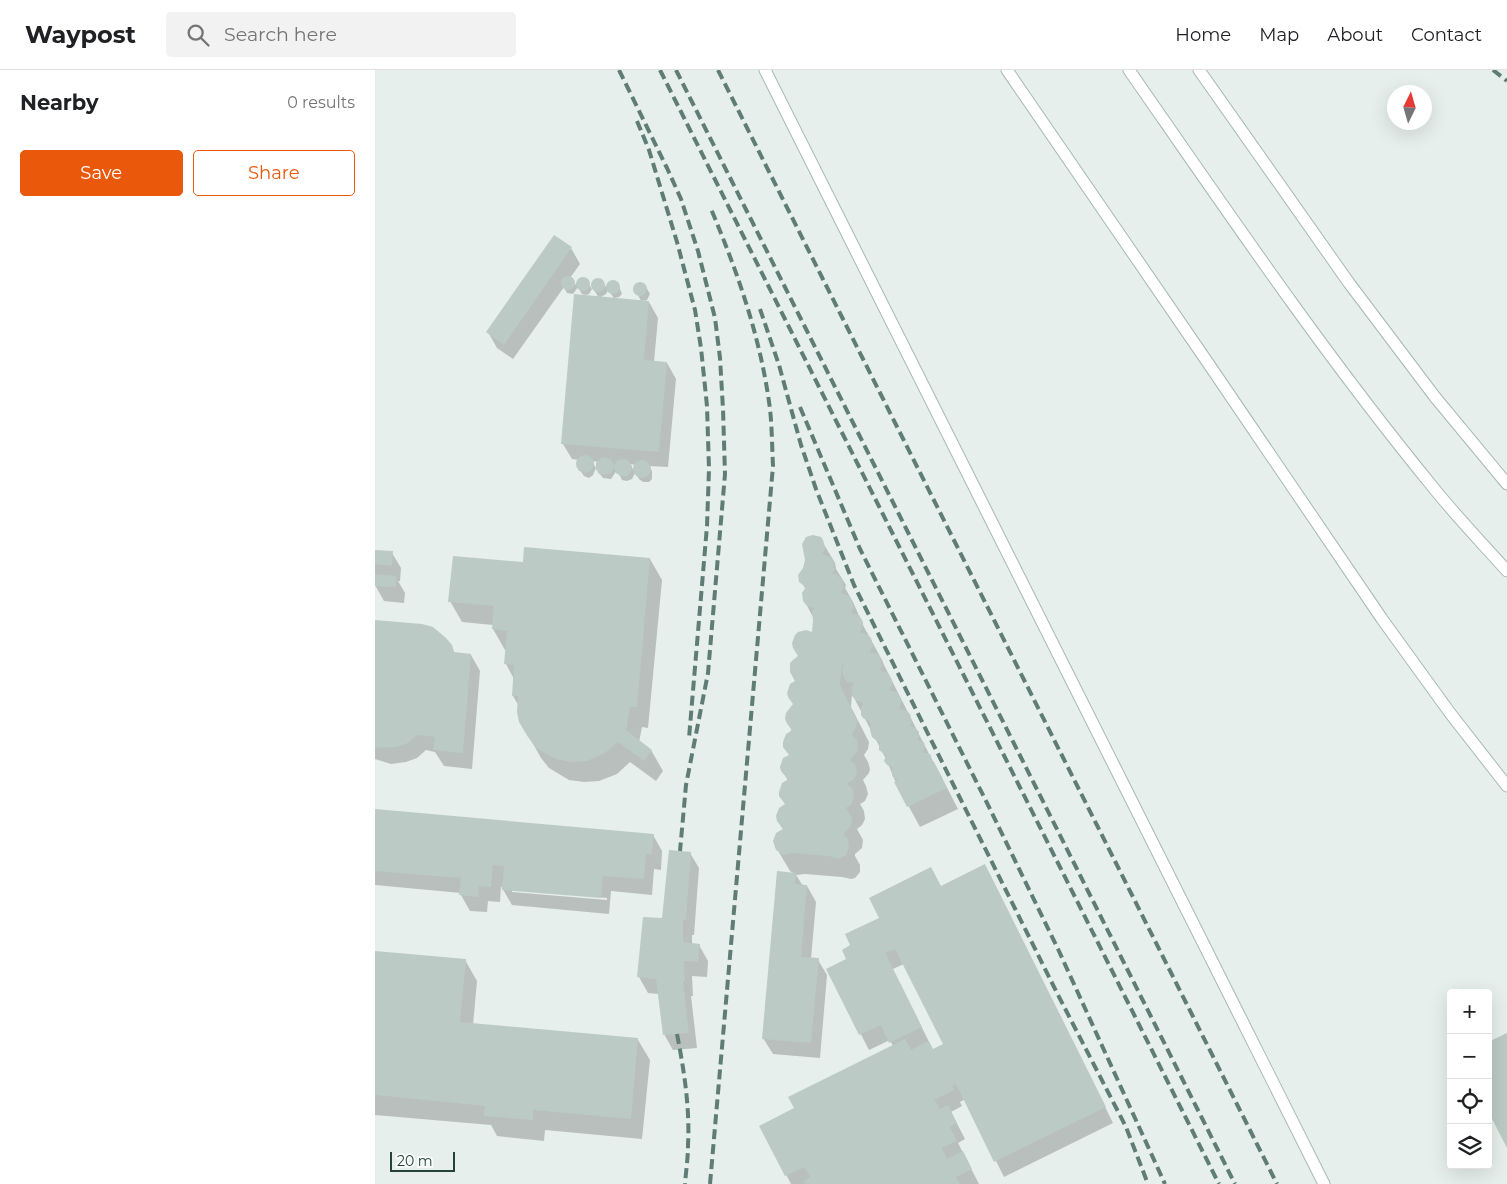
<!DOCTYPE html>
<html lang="en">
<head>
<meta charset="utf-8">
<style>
  :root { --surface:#fff; --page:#f2f2f2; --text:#202124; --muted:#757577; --line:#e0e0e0; --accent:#ea580c }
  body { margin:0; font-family:Montserrat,sans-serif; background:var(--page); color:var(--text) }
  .controls { position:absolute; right:15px; bottom:15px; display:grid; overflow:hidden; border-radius:5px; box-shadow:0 5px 20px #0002 }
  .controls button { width:45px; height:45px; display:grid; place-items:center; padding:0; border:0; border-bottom:1px solid var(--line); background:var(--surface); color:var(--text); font:25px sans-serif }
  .compass { position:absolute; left:1012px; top:15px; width:45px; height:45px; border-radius:50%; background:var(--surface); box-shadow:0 5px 20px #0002; rotate:5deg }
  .scale { position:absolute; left:15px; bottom:12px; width:65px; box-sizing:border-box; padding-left:5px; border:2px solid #24423a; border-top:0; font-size:14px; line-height:18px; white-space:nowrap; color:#24423a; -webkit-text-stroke:4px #f7fbf9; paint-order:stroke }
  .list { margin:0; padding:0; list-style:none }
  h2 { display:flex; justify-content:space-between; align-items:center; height:65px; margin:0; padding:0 20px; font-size:21px }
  h2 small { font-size:16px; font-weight:400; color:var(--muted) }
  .actions { display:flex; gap:10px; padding:15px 20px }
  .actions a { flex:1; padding:11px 0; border:1px solid var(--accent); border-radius:5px; text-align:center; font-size:18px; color:var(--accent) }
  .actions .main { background:var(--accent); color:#fff }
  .icon { flex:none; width:28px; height:28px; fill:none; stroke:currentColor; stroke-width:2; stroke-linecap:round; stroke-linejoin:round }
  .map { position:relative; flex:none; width:1132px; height:1114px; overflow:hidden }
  header { display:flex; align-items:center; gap:30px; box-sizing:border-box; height:70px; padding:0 25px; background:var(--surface); border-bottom:1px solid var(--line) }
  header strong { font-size:24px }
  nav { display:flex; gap:28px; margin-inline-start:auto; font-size:18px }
  .search { width:350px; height:45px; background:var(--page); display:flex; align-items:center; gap:12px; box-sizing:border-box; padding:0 18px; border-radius:5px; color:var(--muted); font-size:19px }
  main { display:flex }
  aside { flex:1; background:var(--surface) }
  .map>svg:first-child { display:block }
  .shadow { fill:#0003; fill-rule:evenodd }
  .building { fill:#bbcac4 }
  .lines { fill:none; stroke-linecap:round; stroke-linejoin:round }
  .service-casing { stroke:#a8b8b2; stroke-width:13 }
  .service { stroke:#fff; stroke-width:11 }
  .rail { stroke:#5f7d75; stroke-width:4; stroke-dasharray:10 5; stroke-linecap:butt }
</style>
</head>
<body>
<header>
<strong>Waypost</strong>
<div class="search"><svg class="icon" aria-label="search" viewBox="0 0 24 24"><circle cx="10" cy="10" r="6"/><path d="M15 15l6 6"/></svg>Search here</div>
<nav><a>Home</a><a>Map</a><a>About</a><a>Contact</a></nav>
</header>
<main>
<aside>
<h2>Nearby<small>0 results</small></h2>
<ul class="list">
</ul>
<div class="actions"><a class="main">Save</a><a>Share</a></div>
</aside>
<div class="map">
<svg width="1132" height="1114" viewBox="0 0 1132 1114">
  <rect width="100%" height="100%" fill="#e6efeb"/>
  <g class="shadow">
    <path d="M196 178 205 194 195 208 200 215 205 209H210L217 219 214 224 211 225 207 224 203 217 198 224 192 223 189 217 138 289 122 278 113 262Z"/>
    <path d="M222 210 227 211 230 217 234 212 238 211 243 214 247 224 244 227 239 228 233 220 231 224 224 228 217 217 218 212Z"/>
    <path d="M266 213 270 215 275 224 272 230 266 231 260 219 261 215Z"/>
    <path d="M274 232 283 248 279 292 292 293 301 309 293 397 274 396 277 401V409L274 412H268L264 409 261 404 260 396 261 395 255 394 260 403 257 409 252 411 247 410 242 400 236 409 228 408 225 404 224 392 217 391 221 398 218 405 214 408 209 406 203 397 204 390 197 389 188 374Z"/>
    <path d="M447 471 460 493 461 499 471 515 470 518 478 532 489 557 507 590 509 595 555 686 567 707 568 710 583 739 545 757 521 713 511 689 477 624 476 637 494 672 493 679 489 685 493 692 495 699 494 703 488 710 491 716 493 724 490 731 485 734 489 741 490 749 487 755 482 759 488 770 487 778 480 784V786L485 795V802L480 808 476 809 467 807 430 804 421 805 428 816H432L441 832 436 889 443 890 452 905 445 988 398 984 388 968 420 804 415 801 402 779 408 759 403 751 411 735 413 710 407 701 415 685 422 611 438 564V547L429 530 431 520 426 511Z"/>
    <path d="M0 481 17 483 26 498 25 511H23L30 523 29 533 9 531 0 515Z"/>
    <path d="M275 489 287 510 273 658 267 657 264 672 276 680 288 701 281 711 255 692 242 704 224 711 209 712 194 710 174 698 166 688 146 652 144 636 138 626 139 609 131 594 132 580H130L118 559V555L87 552 75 531 149 494Z"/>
    <path d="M0 551 76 576 80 584 96 585 105 601 97 699 69 696 60 682 51 680 42 688 31 692 16 694 0 689Z"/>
    <path d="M0 740 278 765 287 781 286 800 279 799 277 825 236 821 234 844 137 835 126 816 125 832 113 831 112 842 95 841 86 825V823L0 815ZM137 819 232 828V830L137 822Z"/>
    <path d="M315 783 324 798 319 865H317V874L324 875 333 891 332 907 317 906 318 926H316L322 978 298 980 289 964 284 924 273 923 264 907 270 849 288 850Z"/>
    <path d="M618 811 738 1053 629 1107 590 1029 585 1032 587 1036 576 1042 590 1069 583 1073 604 1114H416L386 1056 421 1039 518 976 515 970 494 980 453 900 473 890 566 817ZM529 894 570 975 558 980 518 899Z"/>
    <path d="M0 882 90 890 102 911 98 955 263 970 275 990 267 1069 170 1060 169 1071 122 1066 116 1055 0 1045Z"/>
  </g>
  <g class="building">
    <path d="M179 165 197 177 129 275 111 262Z"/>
    <circle cx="193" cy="213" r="7"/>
    <circle cx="208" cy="214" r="7"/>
    <circle cx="223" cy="215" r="7"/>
    <circle cx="238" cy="217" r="7"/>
    <circle cx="265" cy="219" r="7"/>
    <path d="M199 224 274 231 269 290 292 292 284 382 186 374Z"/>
    <circle cx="210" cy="394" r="9"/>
    <path d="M227 387 236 389 239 395 243 390 252 389 257 396 256 402 252 406H246L241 403 239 397 236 403 230 405 224 404 221 399V393Z"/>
    <circle cx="267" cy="399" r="9"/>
    <path d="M438 465 446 467 448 470 450 478 447 484 455 487 459 493V501L456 504H461L467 509 469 517 466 523 474 526 476 529 479 537 476 543 484 545 488 552V556L485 562 493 565 496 568 498 576 495 582 503 584 505 587 507 595 505 600 513 603 517 610V614L514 620 522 622 526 629V633L524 639 532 641 535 644 537 652 535 656 540 658 544 662V667L542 670 549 672 550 677 548 683H552L556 685 557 693 559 692 572 718 532 737 519 712 523 711 517 706V697L512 695 509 691 511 685 504 680V675L505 673 497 667 495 660 496 654 495 652 488 648 486 645V638L488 633 482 631 477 626 476 618 479 613 472 612 468 606 467 599 469 594 467 595 465 615 482 650 481 658 478 662 477 665 482 670 483 677 482 682 475 690 480 694 482 702 478 710 473 713V715L478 719 479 727 476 735 471 738 477 748 476 756 469 763V765L473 769 474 777 471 785 463 789 454 786 417 783 409 785 401 780 398 771 401 763 408 759 402 751 401 746 404 738 410 734 404 726V722L407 713 412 710V708L406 701 405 697 408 688 414 685 408 677V672L411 664 416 661V659L411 652 410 648 411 643 418 634 413 627 412 623 415 614 420 611 415 602V593L418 590 423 586 418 578 417 573 420 565 423 562 431 560 437 562 438 550 437 542 439 538 432 536 428 531 427 523 431 517 424 512 423 505 428 498 430 490 427 474 431 467Z"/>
    <path d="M149 477 275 488 262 637H255L251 660 277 680 269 691 243 672 230 683 212 691 197 692 181 689 161 678 153 667 144 652 142 642 143 626H137L139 595 129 594 132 561 117 559 119 536 73 532 78 486 148 492Z"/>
    <path d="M0 480 18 481 17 496 0 494Z"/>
    <path d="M0 504 21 506V517L0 516Z"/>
    <path d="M0 550 47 554 58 557 71 568 77 575 79 582 96 584 88 683 58 680 60 667 42 665 33 673 22 677 6 678 0 677Z"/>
    <path d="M0 739 279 764 277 784H271L269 809 228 806 226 828 127 820 129 796 118 795 116 817 104 816 103 827 84 825 86 808 0 801Z"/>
    <path d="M294 780 316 782 311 850H308V872L325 874 323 892 309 891 310 911H308L314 963 288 965 281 909 262 907 268 847 287 848Z"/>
    <path d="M610 794 731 1037 619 1092 581 1014 577 1016 579 1020 559 1030 560 1032H561L565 1039 573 1035 582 1053 575 1057 582 1071 567 1078 572 1089 588 1081 597 1099 581 1107 585 1114H430L429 1111 435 1107 430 1097 410 1106 384 1056 419 1038 413 1027 530 969 536 980 554 971 558 979 568 974 520 879 510 883 547 957 514 973 506 955 484 965 451 899 471 889 467 880 475 875 470 864 504 848 494 828 556 797 566 816Z"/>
    <path d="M402 801 421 803 420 814 432 815 426 887 444 888 436 973 387 969Z"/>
    <path d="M0 881 91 889 85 952 263 968 256 1049 158 1040V1050L109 1046 110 1036 0 1025Z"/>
    <path d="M1132 963V1078L1113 1041V972Z"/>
  </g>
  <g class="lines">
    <defs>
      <g id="service">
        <path d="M390 0 949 1114"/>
        <path d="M632 0 833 293 1007 549 1075 643 1132 716"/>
        <path d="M754 0C852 141 948 283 1057 416 1080 445 1107 473 1132 501"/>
        <path d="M824 0 974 213 1060 327 1132 414"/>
      </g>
    </defs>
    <use href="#service" class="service-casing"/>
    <use href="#service" class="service"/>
    <g class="rail">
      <path d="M244 0 292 98 306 129 323 181 340 248 345 288 348 339 350 404 333 603 311 715 305 781"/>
      <path d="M285 0 844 1114"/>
      <path d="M301 0 860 1114"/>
      <path d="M343 0 902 1114"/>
      <path d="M1118 0 1132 11"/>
      <path d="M262 51 274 80 302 172 320 240 326 278 332 336 334 399 332 456 314 668"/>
      <path d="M385 239 404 295 426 375 441 419 479 515 681 921 751 1057 773 1114"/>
      <path d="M425 337 485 479 614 737 683 879 790 1114"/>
      <path d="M302 964C309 1000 315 1038 313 1075 313 1088 311 1101 310 1114"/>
      <path d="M335 1114 398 396C397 377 397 357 395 339 386 269 363 203 336 139"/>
    </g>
  </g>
</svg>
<div class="controls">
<button>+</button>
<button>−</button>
<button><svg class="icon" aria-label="locate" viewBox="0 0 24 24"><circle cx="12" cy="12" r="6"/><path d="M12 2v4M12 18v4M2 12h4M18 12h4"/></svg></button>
<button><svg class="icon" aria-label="layers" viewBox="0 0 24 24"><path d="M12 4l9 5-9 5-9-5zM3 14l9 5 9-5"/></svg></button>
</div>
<svg class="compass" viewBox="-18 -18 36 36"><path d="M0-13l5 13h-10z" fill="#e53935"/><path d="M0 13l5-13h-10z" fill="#757577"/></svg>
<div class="scale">20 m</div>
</div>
</main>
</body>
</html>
